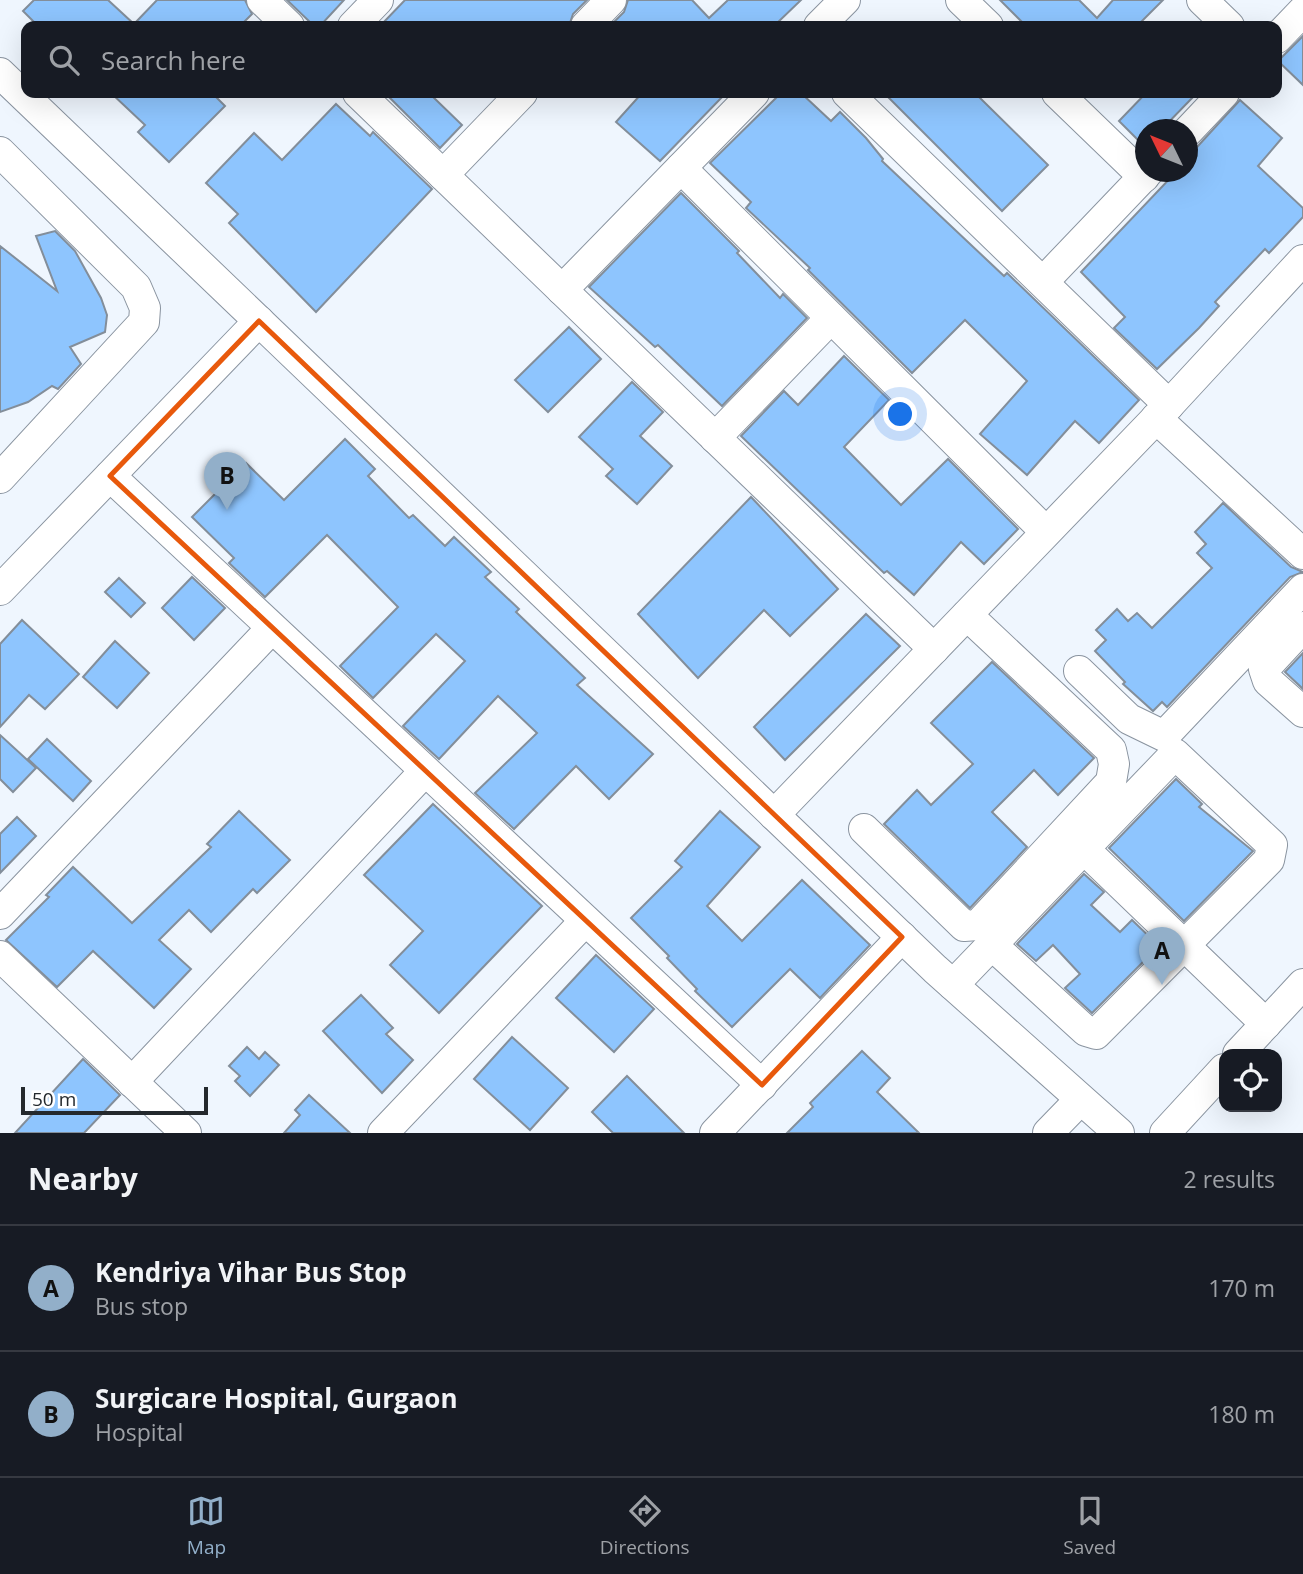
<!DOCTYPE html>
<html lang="en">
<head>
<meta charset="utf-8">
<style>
  :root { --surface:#171b24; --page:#242831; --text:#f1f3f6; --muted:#9ea1a6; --line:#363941; --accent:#92afc9 }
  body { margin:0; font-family:"Open Sans",sans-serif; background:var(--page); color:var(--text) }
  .controls { position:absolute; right:21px; bottom:21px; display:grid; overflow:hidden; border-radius:14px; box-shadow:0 7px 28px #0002 }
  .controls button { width:63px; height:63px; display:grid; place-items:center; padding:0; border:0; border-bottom:2px solid var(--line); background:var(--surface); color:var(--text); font:35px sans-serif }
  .compass { position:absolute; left:1135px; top:119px; width:63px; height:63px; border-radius:50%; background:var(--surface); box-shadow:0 7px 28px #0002; rotate:313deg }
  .scale { position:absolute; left:21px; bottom:18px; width:187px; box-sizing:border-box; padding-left:7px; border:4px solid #24292d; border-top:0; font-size:19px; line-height:24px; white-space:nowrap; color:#24292d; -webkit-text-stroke:5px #fff; paint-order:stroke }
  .you { position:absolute; left:901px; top:415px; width:24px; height:24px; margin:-18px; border:5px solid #fff; border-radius:50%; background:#1a73e8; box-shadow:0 0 0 10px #1a73e833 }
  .badge { display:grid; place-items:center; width:46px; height:46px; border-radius:50%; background:var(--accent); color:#111; font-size:23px; font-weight:700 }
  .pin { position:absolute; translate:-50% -58px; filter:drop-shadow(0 2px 4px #0008) }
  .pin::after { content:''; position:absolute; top:37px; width:24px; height:21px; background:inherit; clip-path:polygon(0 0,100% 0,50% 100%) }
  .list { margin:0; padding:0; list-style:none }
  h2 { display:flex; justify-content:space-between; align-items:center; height:91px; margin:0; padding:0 28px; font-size:30px }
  h2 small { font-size:23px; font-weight:400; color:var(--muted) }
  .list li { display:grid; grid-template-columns:46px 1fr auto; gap:21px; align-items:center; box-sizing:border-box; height:126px; padding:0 28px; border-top:2px solid var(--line) }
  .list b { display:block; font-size:26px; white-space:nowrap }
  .list p { margin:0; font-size:23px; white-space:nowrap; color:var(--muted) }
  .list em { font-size:23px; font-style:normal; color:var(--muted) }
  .icon { flex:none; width:38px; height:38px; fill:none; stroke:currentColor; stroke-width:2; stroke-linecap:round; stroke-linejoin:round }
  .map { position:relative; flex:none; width:1303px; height:1133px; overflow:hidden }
  .search { position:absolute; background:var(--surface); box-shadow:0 7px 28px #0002; left:21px; right:21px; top:21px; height:77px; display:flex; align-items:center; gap:18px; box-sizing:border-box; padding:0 24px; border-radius:14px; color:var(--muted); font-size:26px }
  .sheet { height:343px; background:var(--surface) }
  nav { display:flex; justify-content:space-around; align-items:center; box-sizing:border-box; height:98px; border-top:2px solid var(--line); background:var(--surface); font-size:19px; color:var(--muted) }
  nav a { display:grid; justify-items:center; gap:4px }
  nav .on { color:var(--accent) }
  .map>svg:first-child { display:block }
  .building { fill:#8ec5fe; stroke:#838e9a; stroke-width:2 }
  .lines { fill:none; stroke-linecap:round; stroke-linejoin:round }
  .minor-casing { stroke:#8a94a0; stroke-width:32 }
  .minor { stroke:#fff; stroke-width:30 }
  .marked { fill:none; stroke:#e8590c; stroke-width:5; stroke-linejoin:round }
</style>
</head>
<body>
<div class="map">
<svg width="1303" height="1133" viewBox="0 0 1303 1133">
  <rect width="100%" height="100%" fill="#eff6fe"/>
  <g class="building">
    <path d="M34 0H108L134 24 157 0H245L252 14 240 26H38L23 11Z"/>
    <path d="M287 0H344L320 26H314Z"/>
    <path d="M405 0H587L573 14 569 26H380Z"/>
    <path d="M628 0H692L709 18 728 0H801L774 26H610L624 12Z"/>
    <path d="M1000 0H1079L1097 18 1113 0H1163L1137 26H1026Z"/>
    <path d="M1303 36V85L1278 61Z"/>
    <path d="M111 93H212L225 106 169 162 138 132 145 125Z"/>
    <path d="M385 93H429L462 125 440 148Z"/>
    <path d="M642 93H726L660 161 616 122Z"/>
    <path d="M781 93H801L831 121 840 112 866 138 883 159 882 161 1004 276 1007 273 1139 400 1099 443 1075 421 1027 475 980 434 1027 381 965 320 912 373 808 270 810 268 746 208 751 202 710 163Z"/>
    <path d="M884 93H975L1048 165 1002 211Z"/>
    <path d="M1146 93H1197L1161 130H1145V147L1119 121Z"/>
    <path d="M1240 100 1282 138 1258 166 1303 208V217L1269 253 1265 249 1215 302 1219 306 1199 328 1157 369 1114 328 1125 317 1081 272 1176 172H1187V158Z"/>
    <path d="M336 104 370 136 373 132 432 189 316 312 229 223 238 214 206 183 254 133 282 160Z"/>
    <path d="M681 193 739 251 737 253 780 298 783 294 807 318 722 406 658 345 655 347 589 287Z"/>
    <path d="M55 231 75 251 101 298 107 315 105 332 70 347 81 364 58 389 52 386 28 402 0 412V246L57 291 36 236Z"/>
    <path d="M569 327 601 359 548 412 515 380Z"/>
    <path d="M844 356 889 400 844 447 901 505 948 459 1018 529 984 564 961 542 914 595 887 571 884 573 741 436 784 391 798 405Z"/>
    <path d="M632 382 663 412 640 436 672 466 637 504 606 476 613 469 579 437Z"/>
    <path d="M345 439 375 469 368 476 409 518 413 515 445 546 454 537 491 572 485 577 519 609 516 612 585 678 577 685 653 754 609 799 576 766 514 829 475 793 537 733 498 696 439 759 403 726 465 661 436 634 373 698 340 666 398 607 327 535 265 597 229 563 234 558 192 517 246 463 284 500Z"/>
    <path d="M751 497 838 589 790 636 764 610 698 678 638 614Z"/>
    <path d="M1223 503 1291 567 1303 572 1290 577 1167 707 1162 702 1153 711 1123 684 1125 682 1095 651 1106 640 1096 630 1117 609 1128 621 1137 613 1152 628 1212 568 1197 553 1206 544 1195 532Z"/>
    <path d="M192 577 225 608 194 640 162 608Z"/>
    <path d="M119 578 145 603 131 617 105 592Z"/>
    <path d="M866 614 900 646 785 760 754 727Z"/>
    <path d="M22 620 79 674 45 709 29 695 0 727V644Z"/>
    <path d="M115 641 149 673 117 708 83 677Z"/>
    <path d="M1303 653V689L1285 672Z"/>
    <path d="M992 662 1094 758 1058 795 1034 770 992 812 1027 847 970 908 884 824 917 790 931 805 973 764 931 723Z"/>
    <path d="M0 735 36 768 13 792 0 779Z"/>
    <path d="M47 739 91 781 73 801 28 759Z"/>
    <path d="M1176 779 1202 804 1199 807 1253 851 1184 921 1109 848Z"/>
    <path d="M433 804 542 906 439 1013 390 965 423 931 364 875Z"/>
    <path d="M239 811 290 860 257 893 253 889 211 932 189 910 159 940 191 969 154 1008 93 951 57 987 6 940 49 897 46 895 73 867 132 923 211 847 207 844Z"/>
    <path d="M720 811 760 847 707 906 742 941 802 880 870 945 820 998 790 969 732 1027 695 991 697 989 667 958 669 956 631 918 682 867 675 861Z"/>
    <path d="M17 817 36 836 0 873V834Z"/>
    <path d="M1084 874 1104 892 1091 905 1120 932 1132 920 1159 946 1092 1013 1065 988 1080 974 1053 945 1036 961 1017 944Z"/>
    <path d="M596 955 654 1009 614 1052 556 998Z"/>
    <path d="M361 995 393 1028 386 1034 413 1060 382 1093 323 1031Z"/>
    <path d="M512 1037 568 1088 530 1130 474 1079Z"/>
    <path d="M247 1047 259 1059 265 1052 279 1065 250 1096 235 1081 240 1076 229 1066Z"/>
    <path d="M862 1051 890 1078 877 1092 919 1133H787L813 1107 810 1103Z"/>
    <path d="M83 1059 120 1095 84 1133H15Z"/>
    <path d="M627 1076 684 1133H613L592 1112Z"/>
    <path d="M309 1095 350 1133H284L300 1115 295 1110Z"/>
  </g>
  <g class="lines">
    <defs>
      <g id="minor">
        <path d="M262 0 289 26"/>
        <path d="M961 0 988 26"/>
        <path d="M1202 0 1229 26"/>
        <path d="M353 26 378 0"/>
        <path d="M586 26 611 0"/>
        <path d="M819 26 845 0"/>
        <path d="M1277 38 1303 11"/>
        <path d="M0 73 935 969 1119 1133"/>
        <path d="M358 93 934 649"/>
        <path d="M847 93 1169 405"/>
        <path d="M1057 93 1144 177"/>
        <path d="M1188 131 1224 93"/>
        <path d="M0 152 136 287 145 308 144 322 0 478"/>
        <path d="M681 168 1046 532"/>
        <path d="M443 175 522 93"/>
        <path d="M1043 282 1148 172"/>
        <path d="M562 290 754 93"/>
        <path d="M1156 418 1303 554"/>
        <path d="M715 438 831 318"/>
        <path d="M110 476 762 1085"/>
        <path d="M0 590 259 321"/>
        <path d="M1303 627 1264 669 1268 681 1303 712"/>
        <path d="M1079 671 1129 719 1164 736 1303 589"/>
        <path d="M774 815 1169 405 1303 260"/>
        <path d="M864 829 964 926 978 925 1111 782 1114 764 1111 750 967 615"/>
        <path d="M1084 849 1266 1024"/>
        <path d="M0 914 272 628"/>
        <path d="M0 956 186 1133"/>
        <path d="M953 985 1175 754 1272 845 1269 860 1096 1034 1086 1031 992 945"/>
        <path d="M1238 1054 1303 984"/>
        <path d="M132 1082 425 771"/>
        <path d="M383 1133 585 921"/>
        <path d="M715 1133 902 937"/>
        <path d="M1048 1133 1080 1100"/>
        <path d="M1165 1133 1224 1069"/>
      </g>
    </defs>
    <use href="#minor" class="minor-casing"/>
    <use href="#minor" class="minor"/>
  </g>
  <path class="marked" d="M259 321 902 937 762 1085 110 476Z"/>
</svg>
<div class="controls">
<button><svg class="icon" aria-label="locate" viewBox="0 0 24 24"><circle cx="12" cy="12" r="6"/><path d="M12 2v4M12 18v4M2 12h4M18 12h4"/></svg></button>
</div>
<svg class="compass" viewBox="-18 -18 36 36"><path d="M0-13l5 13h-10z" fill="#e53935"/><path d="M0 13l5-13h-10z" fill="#9ea1a6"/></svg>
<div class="scale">50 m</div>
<div class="you"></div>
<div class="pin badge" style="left:1162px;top:985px">A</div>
<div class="pin badge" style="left:227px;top:510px">B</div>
<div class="search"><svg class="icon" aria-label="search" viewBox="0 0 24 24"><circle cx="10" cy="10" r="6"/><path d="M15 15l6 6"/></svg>Search here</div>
</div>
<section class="sheet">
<h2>Nearby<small>2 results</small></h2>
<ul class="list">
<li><span class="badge">A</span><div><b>Kendriya Vihar Bus Stop</b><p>Bus stop</p></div><em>170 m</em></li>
<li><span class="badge">B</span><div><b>Surgicare Hospital, Gurgaon</b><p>Hospital</p></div><em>180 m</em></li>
</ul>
</section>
<nav>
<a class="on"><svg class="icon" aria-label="map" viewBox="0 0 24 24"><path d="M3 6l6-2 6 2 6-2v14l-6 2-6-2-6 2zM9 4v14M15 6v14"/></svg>Map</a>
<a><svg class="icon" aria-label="directions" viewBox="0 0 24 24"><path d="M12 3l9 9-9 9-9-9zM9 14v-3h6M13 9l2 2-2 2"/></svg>Directions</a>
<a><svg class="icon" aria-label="saved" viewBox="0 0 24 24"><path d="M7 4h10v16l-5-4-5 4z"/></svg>Saved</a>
</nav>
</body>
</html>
